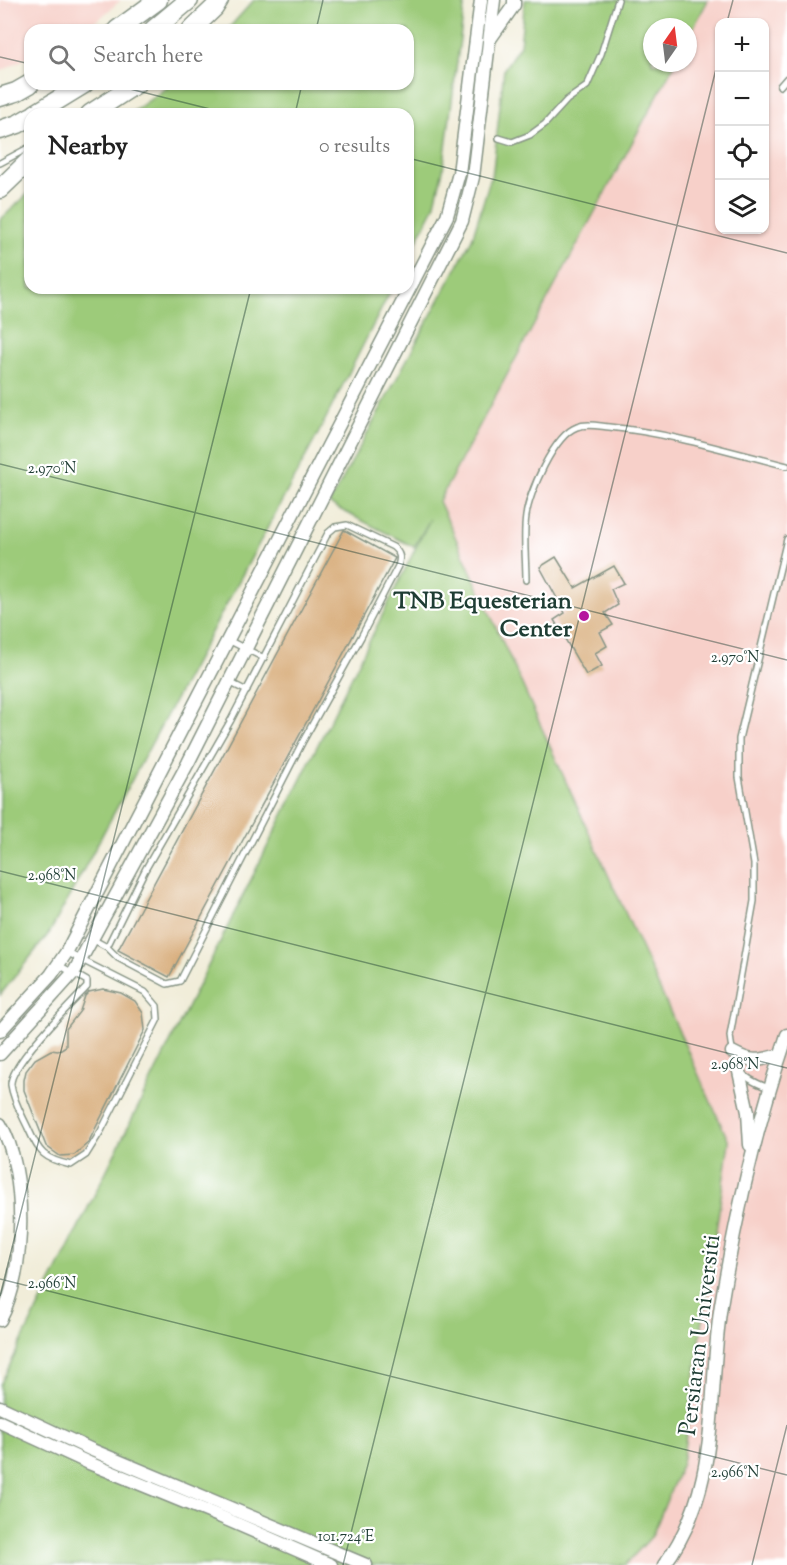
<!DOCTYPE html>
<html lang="en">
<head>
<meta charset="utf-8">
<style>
  :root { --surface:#fff; --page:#f6f6f6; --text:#222; --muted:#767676; --line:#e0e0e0 }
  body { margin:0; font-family:"Sorts Mill Goudy",serif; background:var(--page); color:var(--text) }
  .controls { position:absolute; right:18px; top:18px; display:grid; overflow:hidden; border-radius:12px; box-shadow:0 2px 4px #0004 }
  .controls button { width:54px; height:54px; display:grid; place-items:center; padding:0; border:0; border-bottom:2px solid var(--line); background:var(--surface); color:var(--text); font:30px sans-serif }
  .compass { position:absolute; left:643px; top:18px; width:54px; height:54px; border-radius:50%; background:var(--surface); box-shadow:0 2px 4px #0004; rotate:14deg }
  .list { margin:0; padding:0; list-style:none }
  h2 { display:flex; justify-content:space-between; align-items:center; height:78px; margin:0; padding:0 24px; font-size:26px }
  h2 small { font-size:20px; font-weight:400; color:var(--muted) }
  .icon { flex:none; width:33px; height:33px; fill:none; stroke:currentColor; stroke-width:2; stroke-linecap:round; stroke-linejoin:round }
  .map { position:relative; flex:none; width:787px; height:1565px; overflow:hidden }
  .search { position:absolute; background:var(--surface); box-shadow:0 2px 4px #0004; left:24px; top:24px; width:390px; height:66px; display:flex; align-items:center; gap:15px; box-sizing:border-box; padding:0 21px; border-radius:18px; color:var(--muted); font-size:22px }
  .panel { position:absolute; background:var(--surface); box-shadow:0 2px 4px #0004; left:24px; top:108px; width:390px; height:186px; border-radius:18px }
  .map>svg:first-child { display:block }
  .built { fill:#f7d0c9; fill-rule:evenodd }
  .green { fill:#9dcb7a; stroke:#5e8457; stroke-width:1.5 }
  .building { fill:#d8ad7c }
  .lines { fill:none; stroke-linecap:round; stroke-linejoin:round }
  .service-casing { stroke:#889586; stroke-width:8 }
  .tertiary-casing { stroke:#889586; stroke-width:15 }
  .motorway-casing { stroke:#889586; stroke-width:21 }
  .service { stroke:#fff; stroke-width:5 }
  .tertiary { stroke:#fff; stroke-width:12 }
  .motorway { stroke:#fff; stroke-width:18 }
  .ticks { fill:none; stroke:#1f3d34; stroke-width:1.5; stroke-opacity:0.45 }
  .poi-dot { fill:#b5179e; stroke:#fff; stroke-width:2 }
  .labels { text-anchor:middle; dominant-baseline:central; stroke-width:4.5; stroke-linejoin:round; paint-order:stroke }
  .poi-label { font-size:24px; font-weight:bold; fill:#1f3d34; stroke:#fff; text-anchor:end }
  .street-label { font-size:24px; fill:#1f3d34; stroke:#fff }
  .ticks-label { font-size:15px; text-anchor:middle; fill:#1f3d34; stroke:#fff; stroke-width:4.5; stroke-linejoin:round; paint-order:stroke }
</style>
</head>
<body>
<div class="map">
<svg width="787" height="1565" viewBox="0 0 787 1565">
  <rect width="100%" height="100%" fill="#fff"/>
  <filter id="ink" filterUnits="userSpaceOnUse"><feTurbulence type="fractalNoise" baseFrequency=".0167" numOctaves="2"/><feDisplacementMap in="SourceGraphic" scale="12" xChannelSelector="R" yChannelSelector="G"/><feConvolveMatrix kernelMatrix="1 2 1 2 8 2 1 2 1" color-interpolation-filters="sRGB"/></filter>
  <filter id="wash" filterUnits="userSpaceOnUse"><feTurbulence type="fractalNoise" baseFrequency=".008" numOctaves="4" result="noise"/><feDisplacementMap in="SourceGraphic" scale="24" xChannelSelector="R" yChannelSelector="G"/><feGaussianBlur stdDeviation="1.35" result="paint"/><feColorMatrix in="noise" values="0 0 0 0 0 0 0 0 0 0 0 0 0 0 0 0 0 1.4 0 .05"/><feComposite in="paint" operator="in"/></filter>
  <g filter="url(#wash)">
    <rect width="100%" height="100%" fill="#f1edd9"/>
    <g class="built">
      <path d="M0 0H121L99 19 78 30H30V56L0 72Z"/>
      <path d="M708 0H787V1565H625L652 1536 682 1463 729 1142 439 501 675 63H688V38ZM720 22H764V230H720Z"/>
    </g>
    <g class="green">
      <path d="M254 0H465L443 170 434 207 408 258V114H130L172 84H408V30H227Z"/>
      <path d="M525 0H708L688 38V27H652V63H675L439 501 729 1142 682 1463 652 1536 625 1565H0V1385L430 519 414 547 329 504 472 239 493 170 504 69 520 45Z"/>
      <path d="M30 192V288H392L318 434 50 932 0 995V220Z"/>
    </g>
    <g id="blocks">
      <g class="building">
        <path d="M344 530 395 558 169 977 118 950Z"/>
        <path d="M556 557 575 588 614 566 624 583 611 589 618 605 605 613 613 625 600 632 607 646 595 653 602 666 586 675 554 620 565 613 540 567Z"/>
        <path d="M103 989 121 993 135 1001 143 1013 145 1030 88 1143 74 1155 60 1156 46 1146 24 1090V1080L26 1071 35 1059 51 1050 58 1051 66 1046V1029L80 1011 85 996 89 992Z"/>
      </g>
    </g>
  </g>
  <g filter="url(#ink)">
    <use href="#blocks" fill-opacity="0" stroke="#889586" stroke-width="1.5"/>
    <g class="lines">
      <defs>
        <g id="service">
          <path d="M780 86 787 78"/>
          <path d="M499 138 512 142 530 135 545 124 567 100 587 86 601 54 618 0"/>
          <path d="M0 163 30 147"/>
          <path d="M526 580C526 559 523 536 526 516 529 493 554 435 577 427 586 423 599 426 609 427 669 433 728 451 787 466"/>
          <path d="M228 640 264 658"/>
          <path d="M229 682 247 691"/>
          <path d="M92 939 107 947 118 958 167 984 180 981 303 741 361 637 398 566C401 557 400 553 393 547L347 525 335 527 328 533 231 720 145 870 107 947"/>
          <path d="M59 965 87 981V987C71 1004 9 1065 11 1085 13 1100 22 1115 28 1128 39 1153 44 1159 71 1165L86 1155 101 1131 158 1019 157 1006 145 992 68 953"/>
          <path d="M769 1088C738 1077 734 1068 730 1036L754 901V864L739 777V739L787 539"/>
        </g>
        <g id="tertiary">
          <path d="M490 39 514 5V0"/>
          <path d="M0 1031 51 975 66 953 447 216 459 173 481 0"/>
          <path d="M732 1052C752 1063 758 1061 780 1055"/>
          <path d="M0 1054 74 972 188 763 462 221 473 177 494 0"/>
          <path d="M738 1067 748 1112 750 1145"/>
          <path d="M0 1124C28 1170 26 1273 0 1320"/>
          <path d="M0 1407 92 1450 366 1565"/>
          <path d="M0 1422 89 1463 221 1517 331 1565"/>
          <path d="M664 1565C722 1487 707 1395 721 1305 736 1213 757 1124 787 1035"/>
        </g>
        <g id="motorway">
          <path d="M117 30 158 0"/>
          <path d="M153 30 189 0"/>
          <path d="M191 30 214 8 219 0"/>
          <path d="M0 97 16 92 30 84"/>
          <path d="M35 114 84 84"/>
          <path d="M90 114 136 84"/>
          <path d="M0 130 18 124 30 117"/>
          <path d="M0 189 30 160"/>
        </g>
      </defs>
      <use href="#service" class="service-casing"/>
      <use href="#tertiary" class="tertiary-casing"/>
      <use href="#motorway" class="motorway-casing"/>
      <use href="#service" class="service"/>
      <use href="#tertiary" class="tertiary"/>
      <use href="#motorway" class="motorway"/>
    </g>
  </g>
  <path class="ticks" d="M727 22 733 0M316 30 323 0M0 57 30 64M110 84 230 114M295 114 302 84M408 158 787 253M0 464 787 660M0 871 787 1068M0 1279 787 1475M0 1296 251 288M343 1565 720 53M752 1565 787 1425"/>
  <circle class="poi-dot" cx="584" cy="616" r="6"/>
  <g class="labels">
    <g class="poi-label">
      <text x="572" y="602">TNB Equesterian<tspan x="572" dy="28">Center</tspan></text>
    </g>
    <g class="street-label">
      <text transform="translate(701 1335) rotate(-83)">Persiaran Universiti</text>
    </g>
  </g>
  <g class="ticks-label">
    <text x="52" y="473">2.970°N</text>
    <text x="735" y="662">2.970°N</text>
    <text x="52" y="880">2.968°N</text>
    <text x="735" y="1069">2.968°N</text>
    <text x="52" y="1288">2.966°N</text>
    <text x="735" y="1477">2.966°N</text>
    <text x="346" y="1541">101.724°E</text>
  </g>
</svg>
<div class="controls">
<button>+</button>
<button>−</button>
<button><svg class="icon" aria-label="locate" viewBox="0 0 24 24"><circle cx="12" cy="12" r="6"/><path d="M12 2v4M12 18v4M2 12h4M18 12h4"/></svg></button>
<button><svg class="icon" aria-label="layers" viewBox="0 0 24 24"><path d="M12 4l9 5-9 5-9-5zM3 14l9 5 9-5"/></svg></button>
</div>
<svg class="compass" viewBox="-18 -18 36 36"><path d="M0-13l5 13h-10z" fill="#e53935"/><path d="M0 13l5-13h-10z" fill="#767676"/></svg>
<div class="search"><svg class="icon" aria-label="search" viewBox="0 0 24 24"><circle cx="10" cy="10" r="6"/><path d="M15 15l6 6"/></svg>Search here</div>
<section class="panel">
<h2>Nearby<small>0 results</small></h2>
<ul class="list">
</ul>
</section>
</div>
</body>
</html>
